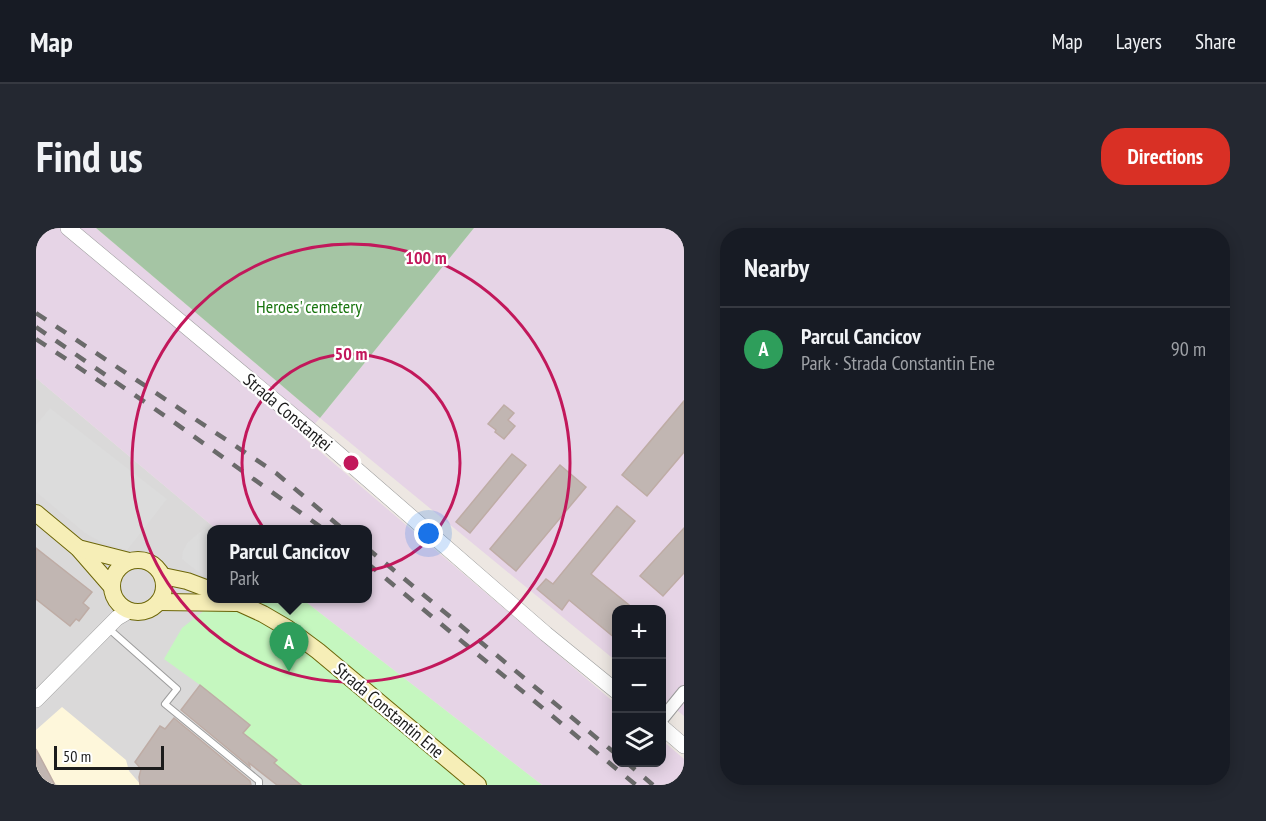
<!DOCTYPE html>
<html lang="en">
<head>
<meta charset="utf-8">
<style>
  :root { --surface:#171b24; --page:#242831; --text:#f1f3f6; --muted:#9ea1a6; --line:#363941; --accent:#d93025 }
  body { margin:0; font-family:"PT Sans Narrow",sans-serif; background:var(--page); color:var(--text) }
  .controls { position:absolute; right:18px; bottom:18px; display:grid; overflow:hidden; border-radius:12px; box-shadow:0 3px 15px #0003 }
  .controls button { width:54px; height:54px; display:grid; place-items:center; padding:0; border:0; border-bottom:2px solid var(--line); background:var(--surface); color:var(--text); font:30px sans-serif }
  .scale { position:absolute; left:18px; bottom:15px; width:110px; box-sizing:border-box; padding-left:6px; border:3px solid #1c1c1c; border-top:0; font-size:16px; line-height:21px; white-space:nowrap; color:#1c1c1c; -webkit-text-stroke:4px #fff; paint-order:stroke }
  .you { position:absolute; left:393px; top:306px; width:21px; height:21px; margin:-15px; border:4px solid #fff; border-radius:50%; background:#1a73e8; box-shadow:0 0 0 9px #1a73e833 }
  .badge { display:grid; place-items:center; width:39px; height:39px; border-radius:50%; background:var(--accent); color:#fff; font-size:20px; font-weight:700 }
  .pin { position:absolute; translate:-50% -50px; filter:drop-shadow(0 2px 3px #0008) }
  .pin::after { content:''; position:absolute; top:32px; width:21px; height:18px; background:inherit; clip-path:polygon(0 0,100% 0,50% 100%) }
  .popup { position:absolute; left:171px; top:297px; width:165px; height:78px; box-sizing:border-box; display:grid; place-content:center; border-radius:12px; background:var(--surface); filter:drop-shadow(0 2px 4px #0005); font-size:20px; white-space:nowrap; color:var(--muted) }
  .popup b { font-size:22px; color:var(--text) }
  .popup::after { content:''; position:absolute; left:50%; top:100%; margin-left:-12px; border:12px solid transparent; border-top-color:var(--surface) }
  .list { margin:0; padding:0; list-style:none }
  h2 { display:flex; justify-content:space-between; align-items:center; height:78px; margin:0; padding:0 24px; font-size:26px }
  h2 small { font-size:20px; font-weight:400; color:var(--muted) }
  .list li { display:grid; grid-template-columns:39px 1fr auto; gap:18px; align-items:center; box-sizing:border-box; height:84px; padding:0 24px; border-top:2px solid var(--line) }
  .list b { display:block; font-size:22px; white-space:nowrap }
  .list p { margin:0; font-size:20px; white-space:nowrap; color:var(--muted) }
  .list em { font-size:20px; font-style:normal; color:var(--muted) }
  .icon { flex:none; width:33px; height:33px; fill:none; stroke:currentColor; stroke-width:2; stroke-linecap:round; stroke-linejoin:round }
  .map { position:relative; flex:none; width:648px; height:557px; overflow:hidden; border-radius:24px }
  header { display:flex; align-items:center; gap:36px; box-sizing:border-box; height:84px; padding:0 30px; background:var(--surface); border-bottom:2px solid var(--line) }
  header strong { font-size:28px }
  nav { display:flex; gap:33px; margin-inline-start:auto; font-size:21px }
  .intro { display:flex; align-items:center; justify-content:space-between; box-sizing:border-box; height:144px; padding:0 36px }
  h1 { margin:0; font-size:42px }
  .button { padding:15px 27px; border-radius:24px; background:var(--accent); color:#fff; font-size:21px; font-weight:700 }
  main { display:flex; gap:36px; padding:0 36px }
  aside { flex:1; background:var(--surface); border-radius:24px; box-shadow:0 3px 15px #0003 }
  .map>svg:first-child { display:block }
  .residential { fill:#dad9d9 }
  .industrial { fill:#e6d4e6 }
  .education { fill:#fef7db }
  .cemetery { fill:#a5c5a4 }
  .park { fill:#c5f7bf }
  .parking { fill:#dcdcdc }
  .building { fill:#c1b6b2; stroke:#beaca5; stroke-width:1.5 }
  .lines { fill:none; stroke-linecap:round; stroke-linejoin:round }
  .service-casing { stroke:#9d9d9d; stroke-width:8 }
  .minor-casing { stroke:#9d9d9d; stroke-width:14 }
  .tertiary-casing { stroke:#9d9d9d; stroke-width:16 }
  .secondary-casing { stroke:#6d6609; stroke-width:18 }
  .service { stroke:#fff; stroke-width:6 }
  .minor { stroke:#fff; stroke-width:12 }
  .tertiary { stroke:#fff; stroke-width:15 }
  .secondary { stroke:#f6eeb7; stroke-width:16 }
  .rail { stroke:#6a6a6a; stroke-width:4.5; stroke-dasharray:12 12; stroke-linecap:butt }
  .ring { fill:none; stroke:#c2185b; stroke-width:3 }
  .labels { text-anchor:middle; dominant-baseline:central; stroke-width:4.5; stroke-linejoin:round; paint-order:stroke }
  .park-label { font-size:18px; fill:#19750f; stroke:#fff }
  .street-label { font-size:18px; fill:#1c1c1c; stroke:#fff }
  .centre { fill:#c2185b; stroke:#fff; stroke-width:3 }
  .ring-label { font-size:18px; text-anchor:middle; font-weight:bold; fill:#c2185b; stroke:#fff; stroke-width:4.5; stroke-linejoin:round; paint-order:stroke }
</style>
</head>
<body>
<header>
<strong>Map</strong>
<nav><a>Map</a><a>Layers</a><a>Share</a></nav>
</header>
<div class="intro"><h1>Find us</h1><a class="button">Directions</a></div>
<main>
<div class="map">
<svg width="648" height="557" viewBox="0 0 648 557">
  <rect width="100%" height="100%" fill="#ede7e2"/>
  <path class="residential" d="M0 150 180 301 175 302V370L164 457 241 532 257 557H0Z"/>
  <path class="industrial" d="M0 0H60L284 190 438 0H648V488L626 470V382H580V433L284 190 267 209 580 476V534H626V512L648 531V557H506L266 371 331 370V302L180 301 0 150Z"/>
  <path class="education" d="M26 479 90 532 93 543 105 557H0V502Z"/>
  <path class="cemetery" d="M60 0H438L284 190Z"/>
  <path class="park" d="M183 371H266L506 557H257L238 535 240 532 207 505 164 457 128 431 146 400Z"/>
  <g class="parking">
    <path d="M14 180 131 271 91 322 65 314 49 305 0 264V197Z"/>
    <path d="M168 301 175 306V354L146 331 147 323 152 314Z"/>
  </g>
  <g class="building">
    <path d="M648 173V224L611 268 586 247Z"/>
    <path d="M468 177 478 185 472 192 479 198 468 211 459 204 460 202 452 196Z"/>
    <path d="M476 226 490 237 434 305 420 294Z"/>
    <path d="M524 237 550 259 480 343 454 321Z"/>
    <path d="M581 278 599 293 555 346 598 381H580V411L533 372 526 382 501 361 510 351 517 356Z"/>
    <path d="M648 300V345L627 368 604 348Z"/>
    <path d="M0 320 56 364 47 375 53 380 43 393 40 391 34 398 0 371Z"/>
    <path d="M164 457 214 497 207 505 241 532 238 535 265 557H241L213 535 214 539 145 482Z"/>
    <path d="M138 490 214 553 215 557H104L103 549 105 541 99 534 124 498 129 501Z"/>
    <path d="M0 521 19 557H0Z"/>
  </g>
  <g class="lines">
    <defs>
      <path id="service" d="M72 400 141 461 129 476 223 553V557"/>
      <path id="minor" d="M626 491 648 464"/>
      <g id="tertiary">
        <path d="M32 0 297 221 510 406 580 463"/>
        <path d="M0 472 81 390 93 383"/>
        <path d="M626 499 648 518"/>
      </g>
      <g id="secondary">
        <path d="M0 285 42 320 76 359"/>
        <path d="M42 320 93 333"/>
        <circle cx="102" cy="358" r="26"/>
        <path d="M127 348 151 353 175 362"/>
        <path d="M192 370 227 386 251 400 282 423 442 557"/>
        <path d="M124 374 200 375"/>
      </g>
    </defs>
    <use href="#service" class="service-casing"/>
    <use href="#minor" class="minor-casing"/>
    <use href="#tertiary" class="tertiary-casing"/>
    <use href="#secondary" class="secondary-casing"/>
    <use href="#service" class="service"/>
    <use href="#minor" class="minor"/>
    <use href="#tertiary" class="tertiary"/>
    <use href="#secondary" class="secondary"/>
    <g class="rail">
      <path d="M0 85 240 245 308 302"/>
      <path d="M0 99 132 190 289 302"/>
      <path d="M0 111 72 159"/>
      <path d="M331 320 580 526"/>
      <path d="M331 335 600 557"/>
      <path d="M590 534 617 557"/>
    </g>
  </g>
  <g class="ring">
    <circle cx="315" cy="235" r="109"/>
    <circle cx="315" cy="235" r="219"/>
  </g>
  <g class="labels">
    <g class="park-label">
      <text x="273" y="78">Heroes' cemetery</text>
    </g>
    <g class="street-label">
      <text transform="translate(252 184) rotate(40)">Strada Constanței</text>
      <text transform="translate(353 482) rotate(40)">Strada Constantin Ene</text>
    </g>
  </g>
  <circle cx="315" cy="235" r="9" class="centre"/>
  <g class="ring-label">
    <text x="390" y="36">100 m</text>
    <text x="315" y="132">50 m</text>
  </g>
</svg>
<div class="controls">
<button>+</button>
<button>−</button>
<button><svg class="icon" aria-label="layers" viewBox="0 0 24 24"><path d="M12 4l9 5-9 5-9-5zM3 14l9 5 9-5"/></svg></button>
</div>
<div class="scale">50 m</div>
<div class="you"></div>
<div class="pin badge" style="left:253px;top:444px;background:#2e9e5b">A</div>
<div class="popup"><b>Parcul Cancicov</b>Park</div>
</div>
<aside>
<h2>Nearby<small></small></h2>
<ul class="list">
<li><span class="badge" style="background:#2e9e5b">A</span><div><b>Parcul Cancicov</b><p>Park · Strada Constantin Ene</p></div><em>90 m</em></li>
</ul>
</aside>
</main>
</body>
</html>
